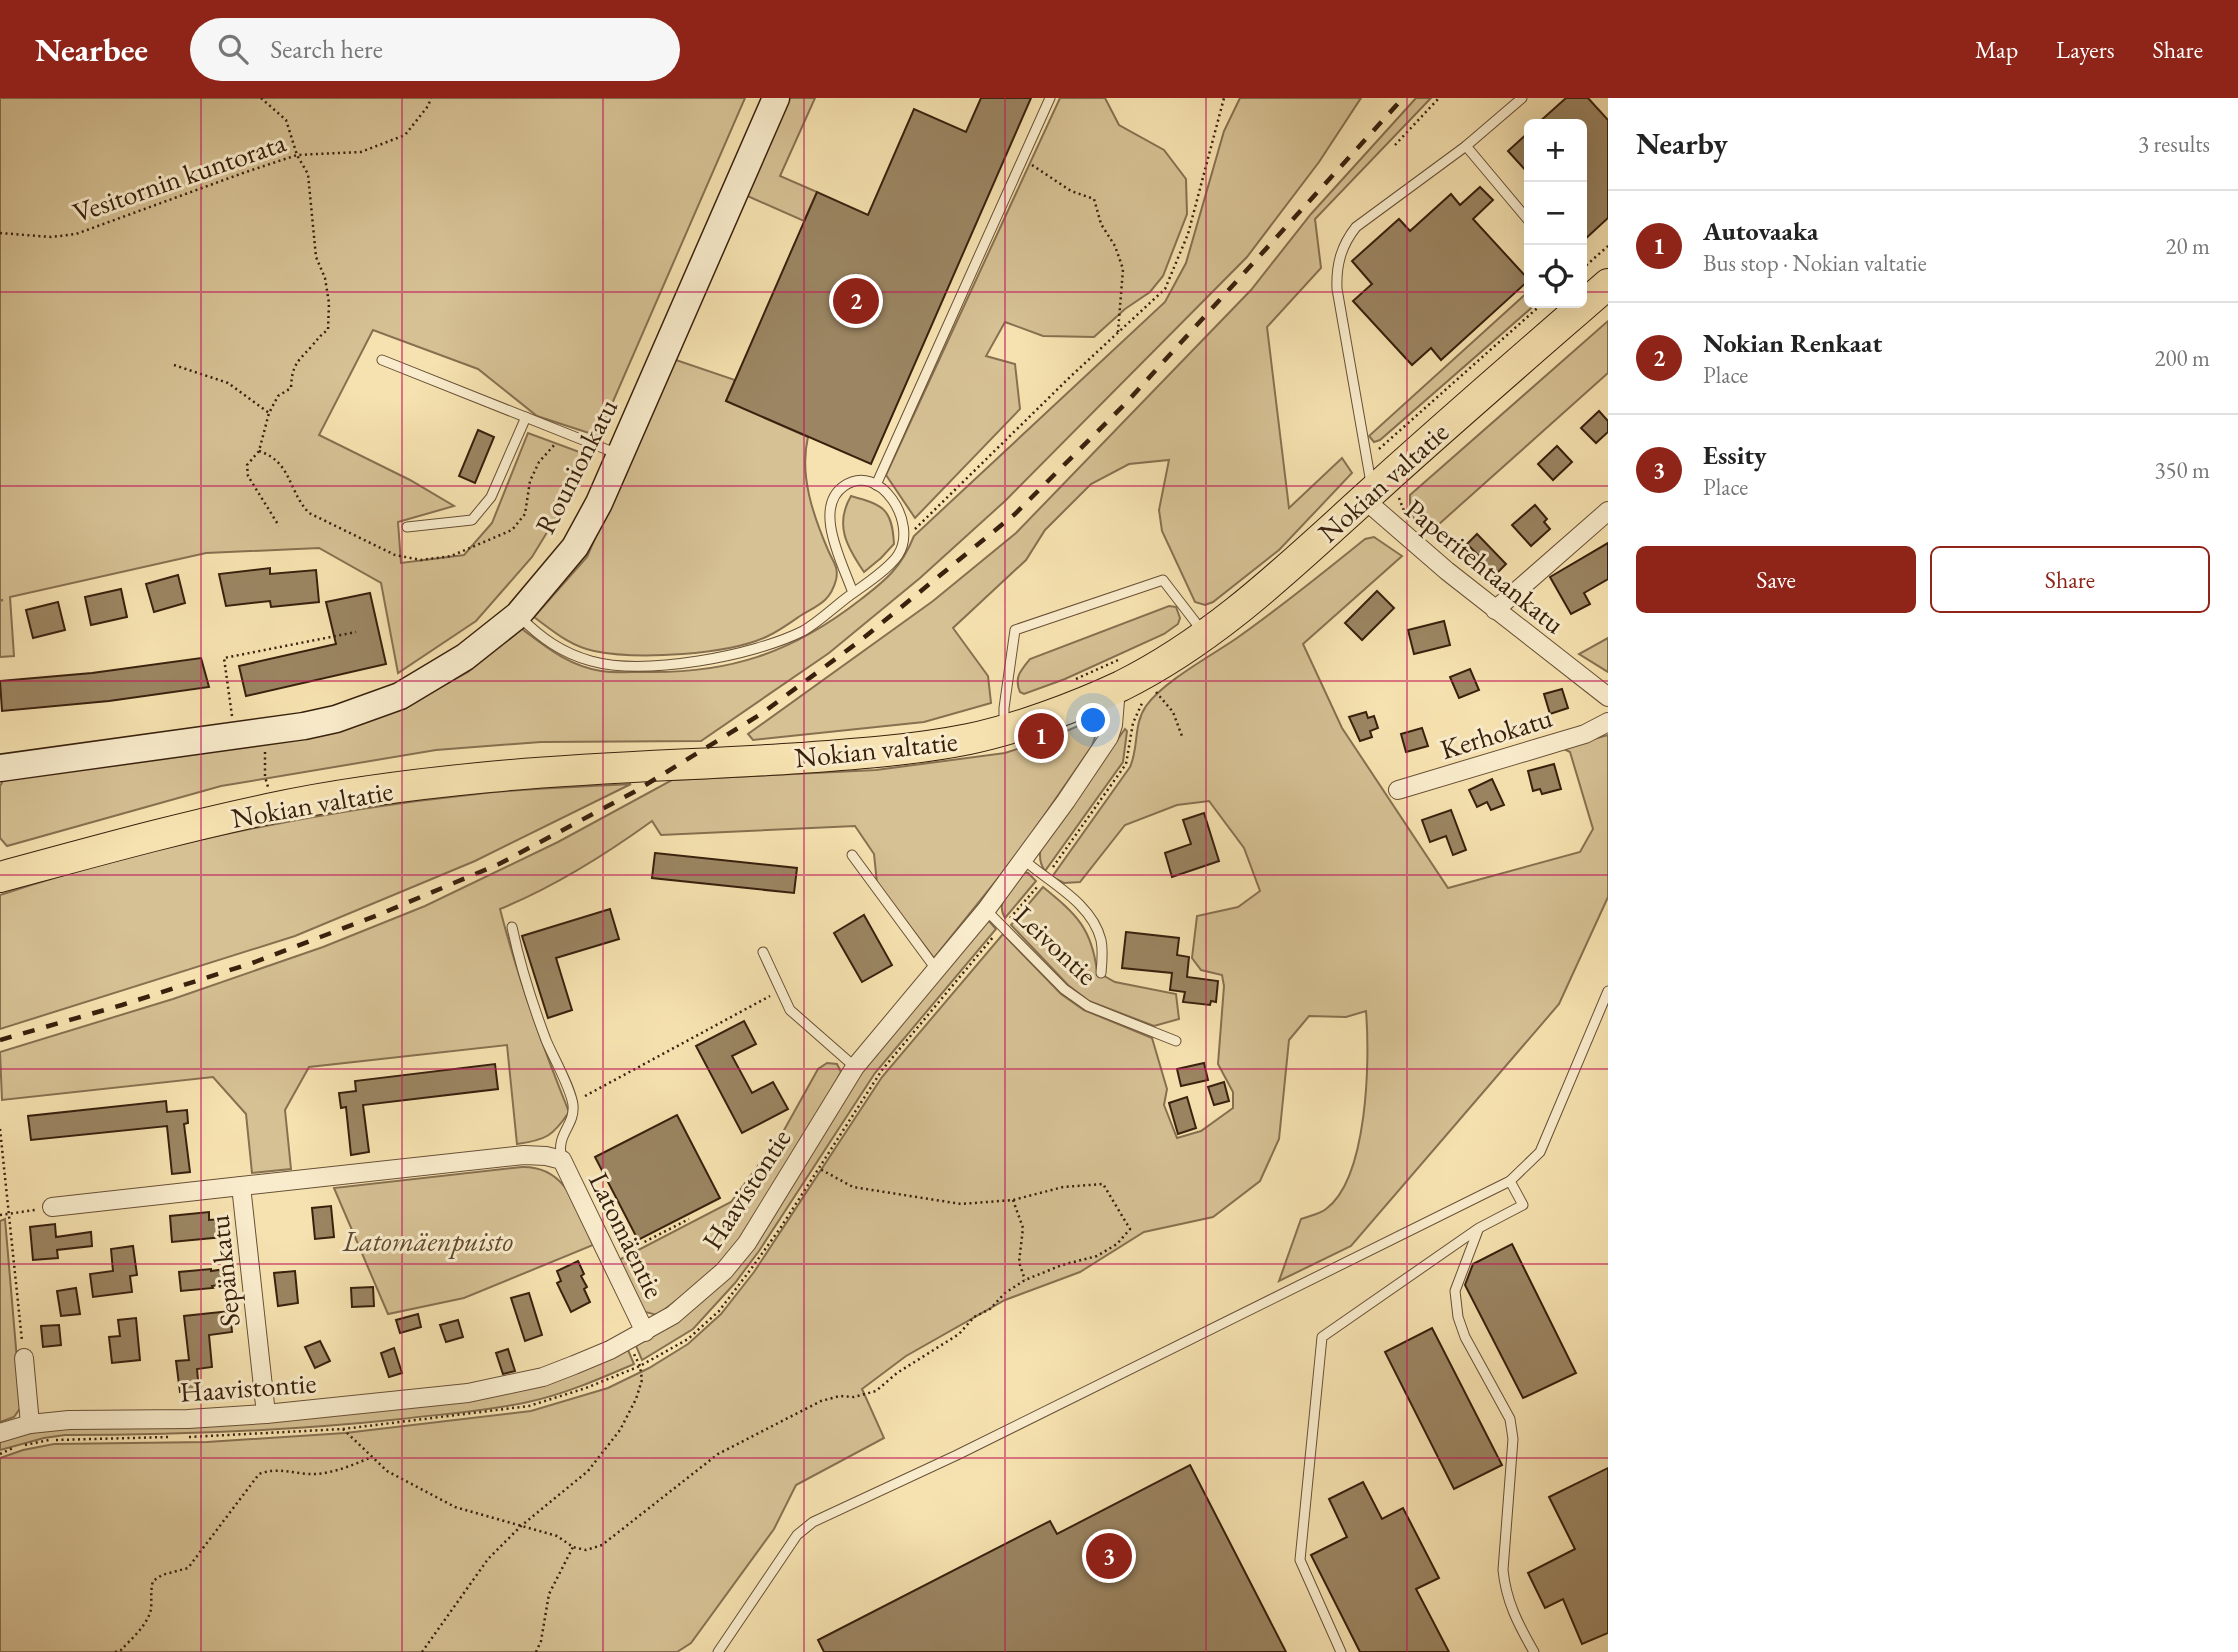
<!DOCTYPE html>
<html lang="en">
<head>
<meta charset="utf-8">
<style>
  :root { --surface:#fff; --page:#f6f6f6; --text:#222; --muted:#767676; --line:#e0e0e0; --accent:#8f2418 }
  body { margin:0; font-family:"EB Garamond",serif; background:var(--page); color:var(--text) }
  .controls { position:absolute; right:21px; top:21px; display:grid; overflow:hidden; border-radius:10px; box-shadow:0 7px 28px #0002 }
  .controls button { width:63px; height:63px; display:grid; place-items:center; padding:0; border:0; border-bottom:2px solid var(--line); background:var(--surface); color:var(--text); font:35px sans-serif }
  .you { position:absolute; left:1094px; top:623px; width:24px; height:24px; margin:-18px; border:5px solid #fff; border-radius:50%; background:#1a73e8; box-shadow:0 0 0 10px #1a73e833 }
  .badge { display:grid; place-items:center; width:46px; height:46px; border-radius:50%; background:var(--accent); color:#fff; font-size:23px; font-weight:700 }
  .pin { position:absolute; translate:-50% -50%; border:4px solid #fff; box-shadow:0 2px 7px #0006 }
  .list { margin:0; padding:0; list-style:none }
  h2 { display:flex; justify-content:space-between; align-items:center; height:91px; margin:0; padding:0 28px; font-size:30px }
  h2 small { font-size:23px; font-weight:400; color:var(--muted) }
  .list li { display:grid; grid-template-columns:46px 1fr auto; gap:21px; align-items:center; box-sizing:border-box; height:112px; padding:0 28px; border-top:2px solid var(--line) }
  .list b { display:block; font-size:26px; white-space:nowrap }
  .list p { margin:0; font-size:23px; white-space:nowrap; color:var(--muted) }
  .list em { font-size:23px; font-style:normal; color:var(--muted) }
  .actions { display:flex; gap:14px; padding:21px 28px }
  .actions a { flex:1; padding:16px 0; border:2px solid var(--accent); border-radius:10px; text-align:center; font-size:24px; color:var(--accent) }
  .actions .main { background:var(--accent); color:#fff }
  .icon { flex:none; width:38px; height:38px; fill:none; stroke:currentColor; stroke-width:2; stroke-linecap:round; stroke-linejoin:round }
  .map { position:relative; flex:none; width:1608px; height:1554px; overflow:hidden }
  header { display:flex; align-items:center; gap:42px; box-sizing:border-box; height:98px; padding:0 35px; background:var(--accent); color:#fff }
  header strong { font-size:33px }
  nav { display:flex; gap:38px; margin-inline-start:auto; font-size:24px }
  .search { width:490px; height:63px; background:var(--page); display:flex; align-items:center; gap:18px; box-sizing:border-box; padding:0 24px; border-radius:38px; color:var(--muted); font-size:26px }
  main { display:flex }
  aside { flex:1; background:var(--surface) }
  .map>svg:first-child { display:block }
  .green { fill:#d6c194; stroke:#877050; stroke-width:2 }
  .building { fill:#9b8562; stroke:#38200d; stroke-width:2 }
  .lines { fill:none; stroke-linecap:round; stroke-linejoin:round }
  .service-casing { stroke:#685036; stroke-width:11 }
  .minor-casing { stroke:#685036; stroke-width:20 }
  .secondary-casing { stroke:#38200d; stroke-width:29 }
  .primary-casing { stroke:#38200d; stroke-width:32 }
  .path { stroke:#38200d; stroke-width:2.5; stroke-dasharray:2 3.5; stroke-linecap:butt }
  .service { stroke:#f9eccc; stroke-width:9 }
  .minor { stroke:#f9eccc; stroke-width:18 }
  .secondary { stroke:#f9eccc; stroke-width:26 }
  .primary { stroke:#f6e2b0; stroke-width:30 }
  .rail { stroke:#38200d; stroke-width:4.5; stroke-dasharray:12 12; stroke-linecap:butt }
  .grid { fill:none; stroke:#c2185b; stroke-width:2; stroke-opacity:0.55 }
  .labels { text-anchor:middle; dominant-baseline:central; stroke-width:6; stroke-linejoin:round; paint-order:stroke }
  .street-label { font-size:28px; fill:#38200d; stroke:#f9eccc }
  .park-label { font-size:28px; font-style:italic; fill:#60482f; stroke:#f9eccc }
</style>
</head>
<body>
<header>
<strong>Nearbee</strong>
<div class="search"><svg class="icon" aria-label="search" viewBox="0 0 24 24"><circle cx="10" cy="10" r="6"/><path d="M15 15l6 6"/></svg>Search here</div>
<nav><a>Map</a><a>Layers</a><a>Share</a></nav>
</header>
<main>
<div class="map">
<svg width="1608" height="1554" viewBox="0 0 1608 1554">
  <rect width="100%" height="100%" fill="#f6e2b0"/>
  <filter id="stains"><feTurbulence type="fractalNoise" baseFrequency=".00286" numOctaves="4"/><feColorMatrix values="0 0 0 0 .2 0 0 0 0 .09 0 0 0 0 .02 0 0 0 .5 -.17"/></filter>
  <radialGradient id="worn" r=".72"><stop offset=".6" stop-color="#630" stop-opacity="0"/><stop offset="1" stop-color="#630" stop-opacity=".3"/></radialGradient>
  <g class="green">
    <path d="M0 0H745L598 338 537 318 478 271 373 232 319 337 410 382 454 408 398 424 401 465 464 457 492 425 528 335 593 359 532 459 476 523 398 575 381 485 319 450 206 455 10 499 14 558 0 559V503L3 502H0Z"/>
    <path d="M787 0H815L780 78 817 94 804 123 743 96Z"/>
    <path d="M1060 0H1105L1119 27 1164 52 1186 81 1187 116 1163 178 1150 194 1125 211 1094 239 1043 238 1005 224 986 258 1015 266 1020 311 915 420 886 377Z"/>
    <path d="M1240 0H1361L1319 64 1247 159 1005 403 920 480 829 555 701 643 541 644 436 652 221 688 7 748 0 740V688L3 683 402 610 468 574 522 531C546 549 569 568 601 573 614 575 629 574 643 574 729 576 792 555 860 502 886 482 901 470 914 438L1165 204 1186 165 1224 33Z"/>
    <path d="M1416 0H1431L1315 121 1321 170 1267 229 1289 410 1342 360 1352 375 1279 452 1213 504 1205 507 1195 504 1162 433 1159 412 1169 362 1129 366 1091 386 1045 432 1026 462 953 530 988 578 991 605 924 624 753 642 748 636 933 503 1016 435 1251 192 1311 116Z"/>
    <path d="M1529 193V205H1537L1380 342 1374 344 1369 338Z"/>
    <path d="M1608 223V275L1429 435 1410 416V397Z"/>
    <path d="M673 261 735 282 726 303 808 339C799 377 813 417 828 452 833 464 839 469 836 482 830 504 818 507 800 518 790 525 779 533 768 538 728 557 638 562 594 553 570 548 553 533 534 519L587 459Z"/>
    <path d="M851 398C883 407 892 410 894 446L881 460 864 474C847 449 834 427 851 398Z"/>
    <path d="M1374 439 1402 458 1303 546 1342 630 1448 790 1580 754 1593 731 1570 654 1562 650 1608 637V799L1559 906 1351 1148 1279 1183 1301 1121C1309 1118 1320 1116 1326 1111 1368 1080 1370 962 1366 913L1346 919 1309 918 1289 942 1279 1041 1260 1083 1213 1119 1144 1134 1080 1174 1005 1202 906 1258 862 1291 884 1340 796 1387 774 1431 691 1545 677 1554H0V1360L23 1352 54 1346 207 1344 345 1335 531 1313 608 1290 649 1270 688 1246 721 1216 754 1174 882 979 1003 836 1061 896 1084 912 1152 940 1167 991 1164 1007 1177 1040 1201 1033 1233 1010V994L1218 966 1224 888 1222 877 1201 872 1192 860 1197 818 1238 809 1260 793 1244 750 1209 703 1177 707 1125 727 1080 784 1064 785 1052 779 1130 669C1139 649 1133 627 1146 608 1164 583 1211 558 1237 540 1281 509 1323 475 1365 441Z"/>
    <path d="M1169 508 1176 509 1180 520 1178 526 1164 536 1065 581 1024 596 1020 594C1014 580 1020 573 1030 561Z"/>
    <path d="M1608 540V574L1579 556Z"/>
    <path d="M1080 627H1086L1093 632 1095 639 1092 648 1019 754 934 860 877 785 874 756 855 728 661 737 652 723C605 757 554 789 500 811 518 881 542 947 569 1014 553 1038 546 1042 517 1046L507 947 309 969 285 1012 291 1071 252 1075 246 1016 213 979 2 1002 0 954 173 901 323 849 425 808 558 744 672 682 876 672 1005 655 1051 640Z"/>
    <path d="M1125 631 1127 633 1123 664 1045 773C1039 765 1039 757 1041 748Z"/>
    <path d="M631 686 475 763 295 838 0 931V797C154 747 316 713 477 696 528 690 580 689 631 686Z"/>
    <path d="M1023 774 1028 775 1036 783 1005 820C994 803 1013 788 1023 774Z"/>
    <path d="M1043 789C1076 816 1092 830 1097 874L1115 884 1176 896 1179 921 1154 928 1089 903 1068 887 1011 827Z"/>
    <path d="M988 822 996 831 875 975 759 1153 735 1185 693 1231 642 1262 636 1248 688 1215 864 967Z"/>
    <path d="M827 965 837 966 841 974C805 1038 773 1108 723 1161 704 1182 680 1200 657 1217L645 1214 619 1162 731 1104 783 1034 818 971Z"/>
    <path d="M522 1069C568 1068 577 1112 593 1147L464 1200 388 1216 334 1090Z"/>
    <path d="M5 1121 21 1309 14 1319 0 1324V1123Z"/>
    <path d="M628 1252 634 1266C599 1281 565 1296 528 1304 487 1313 443 1316 401 1321 289 1333 177 1337 65 1337L44 1340 0 1352V1341L32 1332 470 1301Z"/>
  </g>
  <g class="building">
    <path d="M981 0H1031L871 366 726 303 817 94 868 117 914 11 966 34Z"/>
    <path d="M1566 0H1588L1608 22V120L1582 144V26H1537Z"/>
    <path d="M1529 34V76L1508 53Z"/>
    <path d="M1480 89 1493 102 1473 121 1529 182 1441 262 1431 250 1412 267 1353 203 1372 186 1352 163 1399 121 1410 133 1451 96 1460 107Z"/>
    <path d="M1599 313 1608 323V334L1596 345 1581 330Z"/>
    <path d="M478 332 494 339 475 385 459 378Z"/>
    <path d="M1557 348 1572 364 1553 382 1538 366Z"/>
    <path d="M1535 407 1547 421 1544 424 1550 431 1531 448 1512 427Z"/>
    <path d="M1477 436 1506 466 1493 479 1475 462 1479 458 1467 446Z"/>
    <path d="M1608 445V481L1584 495 1590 506 1571 516 1550 479Z"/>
    <path d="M270 470V476L316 472 319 504 271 509 270 503 226 508 219 476Z"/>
    <path d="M178 477 185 505 154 514 146 486Z"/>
    <path d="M121 491 127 519 91 527 85 499Z"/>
    <path d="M1377 493 1394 510 1362 542 1345 525Z"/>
    <path d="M370 495 386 566 246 598 239 568 336 546 326 504Z"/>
    <path d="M58 504 65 532 33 540 26 512Z"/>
    <path d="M1444 523 1450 547 1414 556 1408 532Z"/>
    <path d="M201 560 209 589 109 603 2 613 0 583 92 575Z"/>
    <path d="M1470 571 1479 592 1459 600 1450 579Z"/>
    <path d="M1562 591 1568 610 1550 616 1544 596Z"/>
    <path d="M1366 614 1368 620 1374 618 1378 630 1370 633 1372 639 1360 643 1349 619Z"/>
    <path d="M1422 630 1428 648 1406 654 1401 636Z"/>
    <path d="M1554 666 1561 691 1542 696 1540 691 1533 693 1528 673Z"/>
    <path d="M1492 681 1504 707 1491 712 1487 704 1477 709 1469 692Z"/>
    <path d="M1451 712 1466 752 1453 757 1446 738 1430 744 1422 722Z"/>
    <path d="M1204 715 1219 763 1172 779 1165 755 1191 746 1183 722Z"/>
    <path d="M655 755 797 770 794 795 652 780Z"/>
    <path d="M610 811 619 841 556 860 572 912 548 920 522 838Z"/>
    <path d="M864 817 892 867 862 884 834 835Z"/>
    <path d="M1126 834 1179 840 1177 857 1189 859 1187 879 1218 883 1216 904 1211 903 1210 907 1183 904 1185 894 1170 892 1172 875 1122 870Z"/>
    <path d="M744 923 756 946 732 958 752 995 773 984 788 1011 742 1035 696 948Z"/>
    <path d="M1204 965 1208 982 1181 988 1177 971Z"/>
    <path d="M495 966 498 991 363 1007 369 1054 351 1057 346 1009 341 1010 339 995 356 993 355 983Z"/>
    <path d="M1224 984 1229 1003 1214 1007 1208 989Z"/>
    <path d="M1187 999 1196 1030 1178 1036 1169 1005Z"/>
    <path d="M166 1003 167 1014 187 1012 188 1025 184 1026 190 1074 172 1076 167 1028 31 1042 28 1018Z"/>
    <path d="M677 1017 720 1100 638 1142 595 1059Z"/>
    <path d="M331 1108 334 1139 315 1141 312 1110Z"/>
    <path d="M209 1114V1122L221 1121 223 1139 172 1144 170 1118Z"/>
    <path d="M55 1126 56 1139 91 1134 92 1148 57 1152 58 1160 33 1162 30 1129Z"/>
    <path d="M1512 1146 1576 1275 1523 1300 1465 1187 1473 1166Z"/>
    <path d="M133 1148 137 1177 130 1178 132 1194 93 1199 90 1176 113 1173 111 1151Z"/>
    <path d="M578 1163 584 1176 581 1178 587 1189 584 1191 590 1204 571 1214 557 1185 561 1183 557 1173Z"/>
    <path d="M211 1171V1173L226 1171 227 1186 212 1188 213 1190 181 1193 179 1174Z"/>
    <path d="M295 1173 298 1205 278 1208 274 1175Z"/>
    <path d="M373 1189 374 1208 352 1209 351 1190Z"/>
    <path d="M76 1190 80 1216 61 1218 57 1193Z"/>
    <path d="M529 1195 542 1237 525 1243 511 1200Z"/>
    <path d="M230 1213 232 1234 209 1237 212 1269 197 1271 199 1292 180 1294 176 1263 189 1262 184 1218Z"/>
    <path d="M418 1216 421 1229 400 1235 396 1222Z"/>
    <path d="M136 1220 140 1262 112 1265 109 1239 120 1238 118 1222Z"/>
    <path d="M458 1222 463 1239 446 1244 440 1227Z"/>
    <path d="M59 1227 61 1247 43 1249 41 1228Z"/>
    <path d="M1432 1230 1502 1367 1454 1391 1385 1254Z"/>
    <path d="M320 1243 330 1263 315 1270 305 1249Z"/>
    <path d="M394 1250 402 1275 389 1279 381 1255Z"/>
    <path d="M508 1251 515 1273 503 1276 496 1255Z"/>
    <path d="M1190 1367 1286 1554H824L818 1542 1050 1423 1057 1436Z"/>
    <path d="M1608 1370V1535L1582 1546 1563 1501 1545 1510 1528 1475 1575 1451 1549 1399Z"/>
    <path d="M1363 1384 1382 1421 1403 1410 1439 1480 1416 1491 1449 1554H1360L1311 1457 1347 1439 1329 1401Z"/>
  </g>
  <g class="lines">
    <defs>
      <g id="service">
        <path d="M1466 48 1522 0"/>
        <path d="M382 262 618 356"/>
        <path d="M1371 385 1337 191C1336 167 1341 148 1356 129L1466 48 1529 123"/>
        <path d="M876 387 1050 0"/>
        <path d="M407 429 472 422 491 399 526 319"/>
        <path d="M520 519C541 540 562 555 591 563 645 578 753 558 803 533 819 524 834 509 849 498 863 488 889 471 898 457 919 425 879 363 844 388 812 410 843 466 853 495"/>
        <path d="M1004 628V610L1015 532 1163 482 1203 534"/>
        <path d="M852 757 936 871"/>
        <path d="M1024 762C1050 785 1092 805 1101 842 1103 852 1102 865 1101 875"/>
        <path d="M986 812 1064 891 1088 908 1176 943"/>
        <path d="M512 829C520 867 532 905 546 942 553 959 571 990 573 1007 575 1029 555 1035 562 1062"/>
        <path d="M763 854 790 912 855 969"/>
        <path d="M1478 1132 1455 1193 1458 1219 1465 1239 1510 1321 1513 1341 1503 1472C1506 1503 1518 1526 1534 1554"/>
        <path d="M718 1554 797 1437 813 1424 957 1357 1510 1083 1540 1054 1608 893"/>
        <path d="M1341 1554 1300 1462 1322 1239 1479 1130 1523 1107 1510 1083"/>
      </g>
      <g id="minor">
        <path d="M1364 401 1447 473 1608 599"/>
        <path d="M1495 512 1608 413"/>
        <path d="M1398 692 1585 636 1608 624"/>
        <path d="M241 1088 524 1057 546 1058 562 1062 645 1234"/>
        <path d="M52 1109 241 1088 266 1316"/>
        <path d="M24 1260 30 1326"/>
        <path d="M0 1335 30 1326 69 1322 188 1321 266 1316 468 1295 543 1279 574 1267 610 1252 673 1217 724 1173 747 1145 855 969 986 812 1066 703 1109 639 1113 627 1116 590"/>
      </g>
      <path id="secondary" d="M0 670 304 628 336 621 400 598 465 559 518 517 575 449 599 405 776 0"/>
      <path id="primary" d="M0 779C89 755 178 730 268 711 341 695 415 686 489 679 593 669 697 667 801 660 857 656 914 652 969 641 1017 631 1076 609 1121 588 1218 540 1294 464 1374 392 1451 322 1530 254 1608 186"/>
    </defs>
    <use href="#service" class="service-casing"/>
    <use href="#minor" class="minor-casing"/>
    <use href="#secondary" class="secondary-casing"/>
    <use href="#primary" class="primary-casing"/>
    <g class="path">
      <path d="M261 0 286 22 297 57 308 76 316 159 325 180 329 205 328 232C320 237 317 242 311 249 297 264 292 267 291 290L278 298 269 315 259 353 247 367 248 378 279 428"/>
      <path d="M1395 47 1439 0"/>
      <path d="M1032 67 1071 93 1094 101 1101 126 1115 148 1123 171 1118 234"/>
      <path d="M0 135 51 139 76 136 243 75 297 57 361 54 405 37 428 8 431 0"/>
      <path d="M1582 171 1608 148"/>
      <path d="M174 267 228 285 269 315"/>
      <path d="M1379 351 1543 205"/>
      <path d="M259 353C292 364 288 393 309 415L395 457 421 462 451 458 512 432 525 416 530 383 539 364 556 345"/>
      <path d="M1399 400 1404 413"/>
      <path d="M915 431 1070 279 1165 191 1188 136 1224 0"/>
      <path d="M1076 581 1118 562"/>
      <path d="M1156 594 1173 614 1183 641"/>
      <path d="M232 618 224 560 356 534"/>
      <path d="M265 654V679L268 689"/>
      <path d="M1053 769 1126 666 1133 625 1143 603"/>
      <path d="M1010 820 1038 788"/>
      <path d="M585 998 770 898"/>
      <path d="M0 1031 22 1243"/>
      <path d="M1013 1102 1023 1130 1019 1164 1025 1182"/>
      <path d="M0 1117 35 1112"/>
      <path d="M625 1154 689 1121"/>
      <path d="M343 1331 387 1373 455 1409 557 1438 573 1449 586 1452 602 1447 718 1356 821 1303 840 1298 854 1299 876 1293 897 1275 959 1236 974 1219 990 1211 1005 1195 1025 1182 1062 1167 1097 1158 1117 1146 1130 1131 1103 1086 1063 1089 1013 1102 961 1106 853 1089 820 1071"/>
      <path d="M189 1339 343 1331 529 1308 586 1290 640 1268 688 1241 719 1213 751 1171 781 1129 882 972 994 838"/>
      <path d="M56 1342 168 1339"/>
      <path d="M25 1347 49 1342"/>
      <path d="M0 1356 15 1349"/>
      <path d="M115 1554 121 1552C131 1541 148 1527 151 1511 152 1502 150 1493 153 1483L162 1477 188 1470 259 1376C277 1369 291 1375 308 1376 331 1377 352 1367 372 1359"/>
      <path d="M422 1554 488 1461 521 1428 588 1373 620 1332 636 1301 642 1282 640 1268 634 1256"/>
      <path d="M536 1554 541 1543 549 1496 573 1449"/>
    </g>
    <use href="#service" class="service"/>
    <use href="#minor" class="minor"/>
    <use href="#secondary" class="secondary"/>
    <use href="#primary" class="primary"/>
    <path class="rail" d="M0 942 122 907 255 864 378 817 499 766 634 694 761 616 861 542 1015 416 1126 305 1403 0"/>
  </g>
  <path class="grid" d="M201 0V1554M402 0V1554M603 0V1554M804 0V1554M1005 0V1554M1206 0V1554M1407 0V1554M0 194H1529M1582 194H1608M0 388H1608M0 583H1608M0 777H1608M0 971H1608M0 1166H1608M0 1360H1608"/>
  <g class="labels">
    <g class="street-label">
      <text transform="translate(179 79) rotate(-19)">Vesitornin kuntorata</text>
      <text transform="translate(576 368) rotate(-63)">Rounionkatu</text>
      <text transform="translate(1383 384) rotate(-42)">Nokian valtatie</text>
      <text transform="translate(1485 468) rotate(39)">Paperitehtaankatu</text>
      <text transform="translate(1496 635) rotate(-17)">Kerhokatu</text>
      <text transform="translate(876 651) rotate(-6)">Nokian valtatie</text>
      <text transform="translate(312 706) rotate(-10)">Nokian valtatie</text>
      <text transform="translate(1056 847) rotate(43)">Leivontie</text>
      <text transform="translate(746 1091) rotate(-57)">Haavistontie</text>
      <text transform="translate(627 1137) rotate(64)">Latomäentie</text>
      <text transform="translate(224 1173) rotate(-96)">Sepänkatu</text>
      <text transform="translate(248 1289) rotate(-4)">Haavistontie</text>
    </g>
    <g class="park-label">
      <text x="428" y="1143">Latomäenpuisto</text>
    </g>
  </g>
  <rect width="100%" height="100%" filter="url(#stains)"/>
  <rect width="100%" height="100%" fill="url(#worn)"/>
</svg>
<div class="controls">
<button>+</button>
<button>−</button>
<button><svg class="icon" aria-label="locate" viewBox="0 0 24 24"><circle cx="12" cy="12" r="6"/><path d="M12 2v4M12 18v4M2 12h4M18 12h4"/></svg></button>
</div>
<div class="you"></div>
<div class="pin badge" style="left:1041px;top:638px">1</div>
<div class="pin badge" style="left:856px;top:203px">2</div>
<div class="pin badge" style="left:1109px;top:1458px">3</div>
</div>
<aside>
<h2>Nearby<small>3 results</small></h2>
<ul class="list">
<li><span class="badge">1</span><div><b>Autovaaka</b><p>Bus stop · Nokian valtatie</p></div><em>20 m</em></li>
<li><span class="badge">2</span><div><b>Nokian Renkaat</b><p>Place</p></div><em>200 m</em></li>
<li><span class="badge">3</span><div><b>Essity</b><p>Place</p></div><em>350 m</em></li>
</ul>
<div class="actions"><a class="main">Save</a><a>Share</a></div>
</aside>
</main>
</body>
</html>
